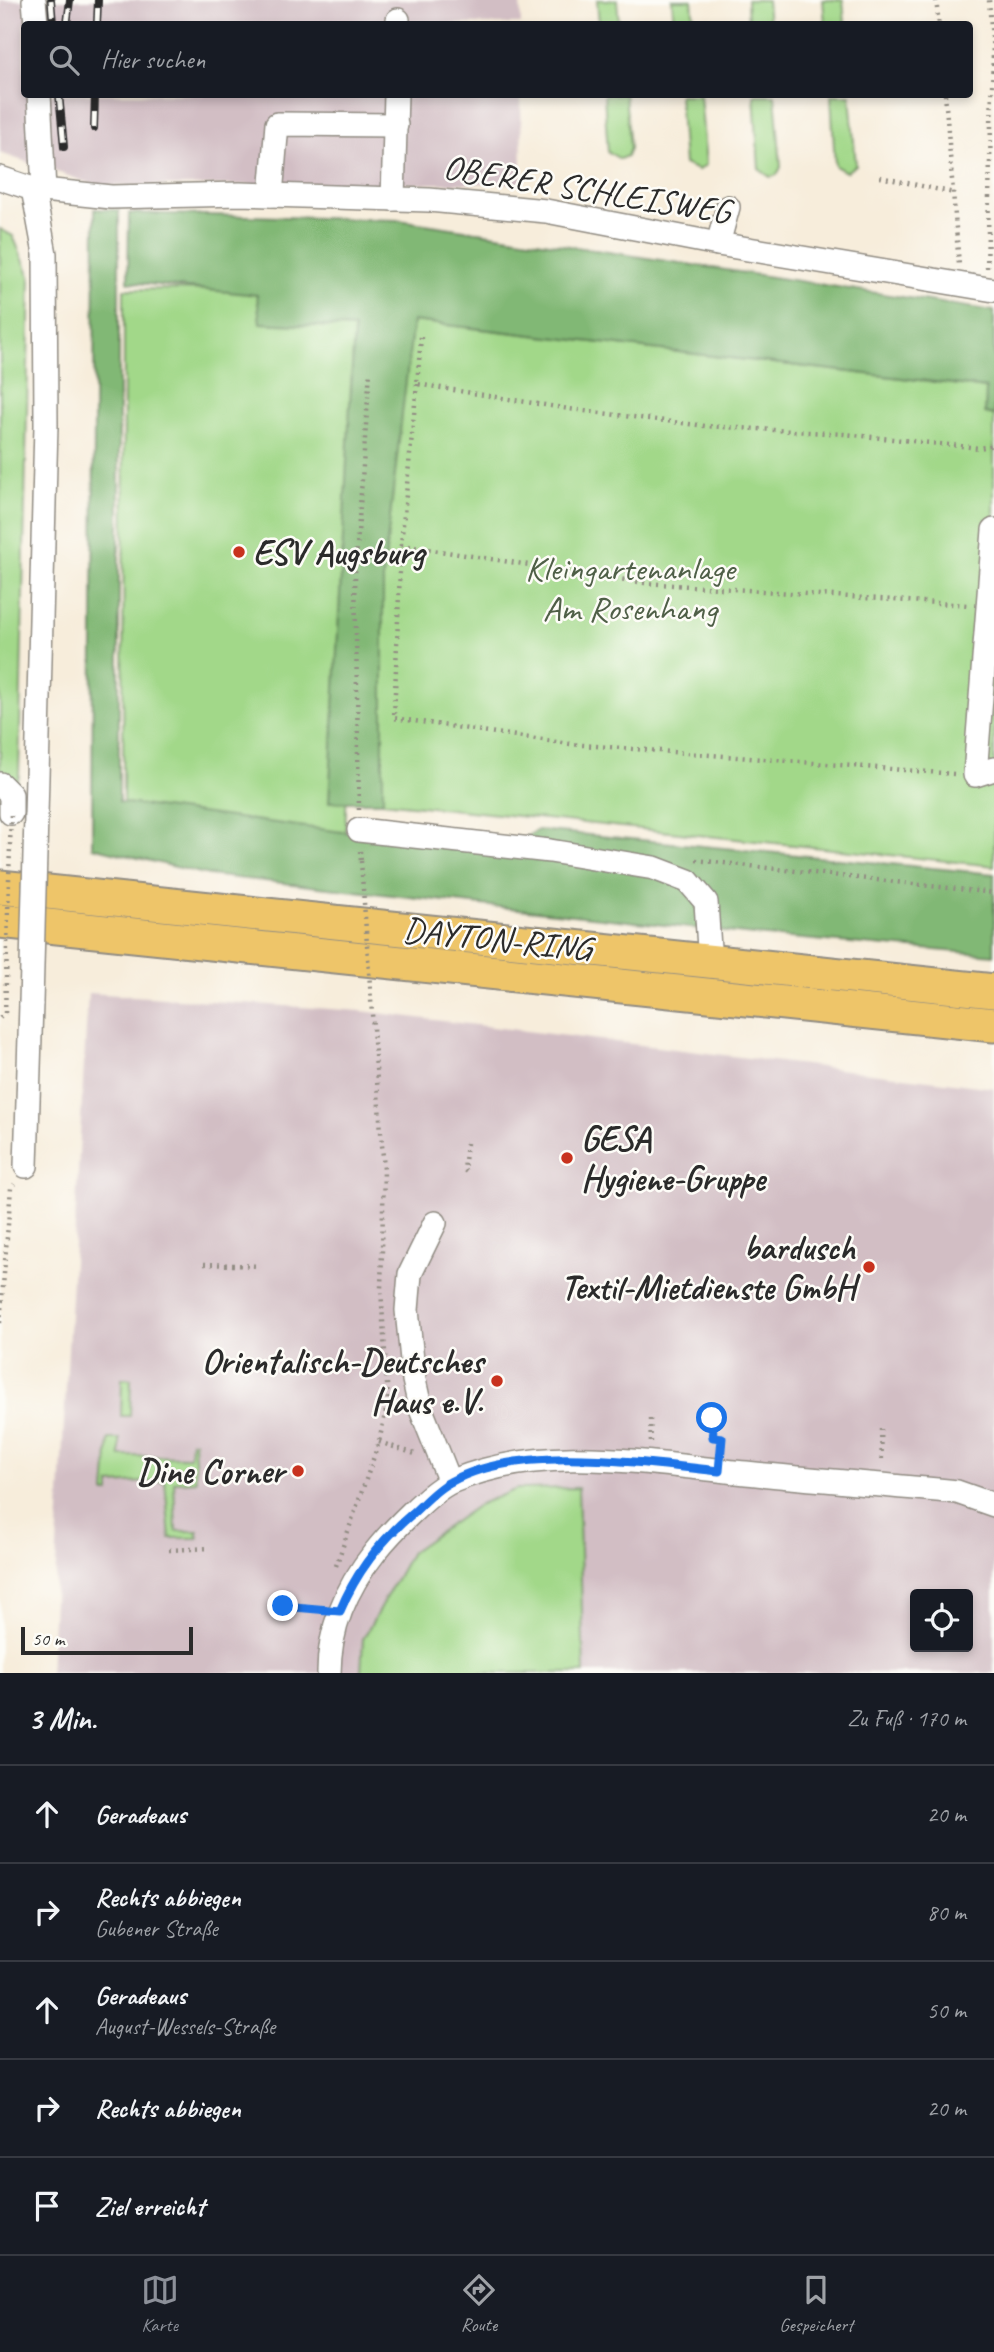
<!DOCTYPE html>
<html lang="de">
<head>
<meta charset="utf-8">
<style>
  :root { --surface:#171b24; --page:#242831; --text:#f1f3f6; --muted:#9ea1a6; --line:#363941; --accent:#8c9099 }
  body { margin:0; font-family:Caveat,sans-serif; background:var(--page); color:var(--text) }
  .controls { position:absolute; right:21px; bottom:21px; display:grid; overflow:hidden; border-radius:7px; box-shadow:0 4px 10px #0003 }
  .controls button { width:63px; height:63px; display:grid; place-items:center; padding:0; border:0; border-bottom:2px solid var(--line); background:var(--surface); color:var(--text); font:35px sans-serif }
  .scale { position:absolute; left:21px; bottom:18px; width:172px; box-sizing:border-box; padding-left:7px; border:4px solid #2b2b2b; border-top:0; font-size:19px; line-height:24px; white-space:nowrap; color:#2b2b2b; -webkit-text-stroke:5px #fdfcf7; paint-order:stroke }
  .stop { position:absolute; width:21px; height:21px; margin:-16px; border:5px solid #1a73e8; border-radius:50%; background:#fff }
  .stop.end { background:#1a73e8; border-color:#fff; box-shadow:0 2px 7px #0008 }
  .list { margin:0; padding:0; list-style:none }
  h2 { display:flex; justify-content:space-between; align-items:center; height:91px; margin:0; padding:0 28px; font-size:30px }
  h2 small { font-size:23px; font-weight:400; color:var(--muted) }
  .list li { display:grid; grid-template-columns:46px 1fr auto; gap:21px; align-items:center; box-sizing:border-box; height:98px; padding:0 28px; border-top:2px solid var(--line) }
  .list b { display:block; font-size:26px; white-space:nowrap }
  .list p { margin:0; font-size:23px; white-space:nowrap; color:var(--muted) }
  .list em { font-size:23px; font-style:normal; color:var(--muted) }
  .icon { flex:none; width:38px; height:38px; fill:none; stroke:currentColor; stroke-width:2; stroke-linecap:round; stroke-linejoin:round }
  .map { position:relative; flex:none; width:994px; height:1673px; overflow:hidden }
  .search { position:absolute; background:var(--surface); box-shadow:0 4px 10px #0003; left:21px; right:21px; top:21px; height:77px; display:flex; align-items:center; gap:18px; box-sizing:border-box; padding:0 24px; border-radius:7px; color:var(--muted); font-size:26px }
  .sheet { height:581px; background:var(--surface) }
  nav { display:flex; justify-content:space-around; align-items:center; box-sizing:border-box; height:98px; border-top:2px solid var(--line); background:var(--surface); font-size:19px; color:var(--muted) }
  nav a { display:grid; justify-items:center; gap:4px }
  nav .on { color:var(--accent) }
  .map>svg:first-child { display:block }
  .industrial { fill:#d2bec4; fill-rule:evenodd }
  .green { fill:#a2d889; stroke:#66825a; stroke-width:2 }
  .forest { fill:#81b875; stroke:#567250; stroke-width:2 }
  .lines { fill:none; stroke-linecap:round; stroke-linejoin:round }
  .minor-casing { stroke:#918c83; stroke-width:26 }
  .highway-casing { stroke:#918c83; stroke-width:37 }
  .path { stroke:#918c83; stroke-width:4.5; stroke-dasharray:2 5; stroke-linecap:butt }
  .minor { stroke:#fff; stroke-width:23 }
  .highway { stroke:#eec569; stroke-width:33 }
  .rail-casing { stroke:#2b2b2b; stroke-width:8 }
  .rail { stroke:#fdfcf7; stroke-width:5; stroke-dasharray:16; stroke-linecap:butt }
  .minor-bridge-casing { stroke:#918c83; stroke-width:26; stroke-linecap:butt }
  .path-bridge { stroke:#918c83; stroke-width:4.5; stroke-dasharray:2 5; stroke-linecap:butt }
  .minor-bridge { stroke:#fff; stroke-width:23 }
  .route { stroke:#1a73e8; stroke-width:9 }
  .poi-dot { fill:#c8321e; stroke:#fdfcf7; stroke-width:2.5 }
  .labels { text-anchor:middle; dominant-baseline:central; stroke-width:5; stroke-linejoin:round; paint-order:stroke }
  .street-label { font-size:35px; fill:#2b2b2b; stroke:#fdfcf7 }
  .poi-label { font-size:35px; font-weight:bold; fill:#2b2b2b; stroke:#fdfcf7; text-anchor:end }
  .park-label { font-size:35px; fill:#4f5f47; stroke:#fdfcf7 }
</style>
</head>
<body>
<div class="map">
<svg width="994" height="1673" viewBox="0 0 994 1673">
  <rect width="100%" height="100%" fill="#fdfcf7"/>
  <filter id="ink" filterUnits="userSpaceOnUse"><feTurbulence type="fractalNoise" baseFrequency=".0143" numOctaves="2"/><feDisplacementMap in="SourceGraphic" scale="14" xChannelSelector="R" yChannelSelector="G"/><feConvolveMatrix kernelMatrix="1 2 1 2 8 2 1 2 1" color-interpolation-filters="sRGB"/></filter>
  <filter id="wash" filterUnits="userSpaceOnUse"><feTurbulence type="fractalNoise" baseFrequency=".00686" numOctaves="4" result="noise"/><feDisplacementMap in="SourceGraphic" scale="28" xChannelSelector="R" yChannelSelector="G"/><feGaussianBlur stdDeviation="1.57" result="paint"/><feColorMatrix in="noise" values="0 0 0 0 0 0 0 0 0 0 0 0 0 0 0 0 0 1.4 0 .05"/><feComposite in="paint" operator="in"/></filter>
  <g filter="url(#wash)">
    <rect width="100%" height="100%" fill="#f7eddb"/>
    <g class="industrial">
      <path d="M0 0H520L521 24H24V94L521 95 522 183 98 186 0 153Z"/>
      <path d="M88 993 361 1011 994 1088V1673H50ZM915 1594H968V1647H915Z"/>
    </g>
    <g class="green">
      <path d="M597 0H617L619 24H599Z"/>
      <path d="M672 0H692L694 24H674Z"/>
      <path d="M747 0H767L769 24H748Z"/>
      <path d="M823 0H843L845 24H825Z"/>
      <path d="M604 95H625L630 148 627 156 620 159 608 152Z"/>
      <path d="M679 95H700L706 165 698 170 684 164Z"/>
      <path d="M754 95H775L781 167 777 175 770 177 759 169Z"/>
      <path d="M831 95H850L856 165 846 172 835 166Z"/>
      <path d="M0 229 13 236 30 276 19 776 0 815Z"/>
      <path d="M124 289 363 291 345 842 123 813Z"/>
      <path d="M412 321 987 388 985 413 994 415V866L383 802V577Z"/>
      <path d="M122 1378 131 1379 130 1416H121Z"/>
      <path d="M109 1439H120V1456L190 1457 191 1441H194L196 1481 174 1482 176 1531H198V1538H170L165 1481 110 1484V1493H105Z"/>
      <path d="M578 1488 584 1673H361L363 1639 411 1552 480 1504 517 1489Z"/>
    </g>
    <g class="forest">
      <path d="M95 209 119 210V802L498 853 538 830 994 874V955L754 935 209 875 92 847Z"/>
      <path d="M129 213 399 220 994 311V415L985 413 986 388 413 321 383 577V802H329L354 328 260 323 257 295 128 282Z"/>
    </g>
  </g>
  <g filter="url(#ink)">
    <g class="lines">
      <defs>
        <g id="minor">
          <path d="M34 0 36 24"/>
          <path d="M398 24V20"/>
          <path d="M39 94 44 190"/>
          <path d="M0 178 33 189 111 197 240 194 429 200 546 211 718 244 994 290"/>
          <path d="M33 189 45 254 46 425 36 816"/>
          <path d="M271 195 277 124 396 125"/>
          <path d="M393 199 396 94"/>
          <path d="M718 244 728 207"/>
          <path d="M994 530 975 775 994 769"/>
          <path d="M0 784 11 795V813"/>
          <path d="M359 830 550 851 654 868 688 881 706 902 710 964"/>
          <path d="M26 1166 31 1003"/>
          <path d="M435 1223 410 1274 407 1310 414 1380 420 1407 450 1482"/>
          <path d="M329 1673C329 1627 347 1587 375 1552 390 1533 431 1490 453 1481 546 1442 649 1464 746 1473 816 1480 887 1485 957 1492L994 1505"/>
        </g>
        <g id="highway">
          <path d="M0 887 994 991"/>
          <path d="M0 921 994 1025"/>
        </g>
      </defs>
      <use href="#minor" class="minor-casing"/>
      <use href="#highway" class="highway-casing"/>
      <g class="path">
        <path d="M936 0 939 24"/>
        <path d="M945 94 959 265"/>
        <path d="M880 177 954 193"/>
        <path d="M987 268 993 54 989 0"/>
        <path d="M421 337 417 384 569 409 705 426 844 434 979 448 994 445"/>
        <path d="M417 384 401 545 394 718 570 744 955 774"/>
        <path d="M401 545 645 583 967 605"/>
        <path d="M359 810 355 574 370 371"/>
        <path d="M360 851 361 861"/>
        <path d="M696 860 994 893"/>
        <path d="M0 1018 5 1013"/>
        <path d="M467 1143 464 1170 470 1175"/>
        <path d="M204 1264 260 1266"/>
        <path d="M0 1323 11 1188 14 1184"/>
        <path d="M712 1418 713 1437 722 1438 721 1450"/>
        <path d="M650 1419 651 1443"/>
        <path d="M881 1429 882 1463"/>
        <path d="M379 1442 415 1454"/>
        <path d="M169 1550 210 1548"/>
        <path d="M336 1566 379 1442 388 1400 381 1289 384 1170 375 1055"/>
        <path d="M283 1606 318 1608"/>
      </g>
      <use href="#minor" class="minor"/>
      <use href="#highway" class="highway"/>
      <defs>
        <g id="rail">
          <path d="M51 0 53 24"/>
          <path d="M67 24 70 0"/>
          <path d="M97 24 98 0"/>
          <path d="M59 94 64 147"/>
          <path d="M94 128 95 94"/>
        </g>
      </defs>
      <use href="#rail" class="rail-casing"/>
      <use href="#rail" class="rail"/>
      <defs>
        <path id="minor-bridge" d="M31 1003 36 816"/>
      </defs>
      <use href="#minor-bridge" class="minor-bridge-casing"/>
      <g class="path-bridge">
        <path d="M361 861 375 1055"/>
        <path d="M5 1013 11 813"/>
      </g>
      <use href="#minor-bridge" class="minor-bridge"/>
    </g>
  </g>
  <g class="lines" filter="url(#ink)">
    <path class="route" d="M283 1606 340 1611C356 1572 381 1540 413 1513 424 1503 436 1489 450 1482 519 1443 643 1463 719 1471L722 1438 713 1437 712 1418"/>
  </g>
  <g class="poi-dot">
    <circle cx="239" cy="552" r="7"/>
    <circle cx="567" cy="1158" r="7"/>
    <circle cx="869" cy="1267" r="7"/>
    <circle cx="497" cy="1381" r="7"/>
    <circle cx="298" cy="1471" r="7"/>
  </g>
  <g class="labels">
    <g class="street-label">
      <text transform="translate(587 189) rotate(9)">OBERER SCHLEISWEG</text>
      <text transform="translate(497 939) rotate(6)">DAYTON-RING</text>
    </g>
    <g class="poi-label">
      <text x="253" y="552" text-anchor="start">ESV Augsburg</text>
      <text x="581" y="1138" text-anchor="start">GESA<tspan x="581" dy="40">Hygiene-Gruppe</tspan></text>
      <text x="855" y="1247">bardusch<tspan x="855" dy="40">Textil-Mietdienste GmbH</tspan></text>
      <text x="483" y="1361">Orientalisch-Deutsches<tspan x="483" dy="40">Haus e.V.</tspan></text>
      <text x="284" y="1471">Dine Corner</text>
    </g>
    <g class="park-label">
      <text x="630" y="568">Kleingartenanlage<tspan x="630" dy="40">Am Rosenhang</tspan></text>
    </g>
  </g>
</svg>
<div class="controls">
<button><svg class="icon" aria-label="locate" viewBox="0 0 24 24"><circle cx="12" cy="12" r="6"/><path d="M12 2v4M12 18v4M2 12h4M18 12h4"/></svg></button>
</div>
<div class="scale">50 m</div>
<div class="stop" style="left:712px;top:1418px"></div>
<div class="stop end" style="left:283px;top:1606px"></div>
<div class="search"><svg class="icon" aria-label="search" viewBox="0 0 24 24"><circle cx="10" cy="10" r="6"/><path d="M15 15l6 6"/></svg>Hier suchen</div>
</div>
<section class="sheet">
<h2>3 Min.<small>Zu Fuß · 170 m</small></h2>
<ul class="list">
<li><svg class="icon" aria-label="ahead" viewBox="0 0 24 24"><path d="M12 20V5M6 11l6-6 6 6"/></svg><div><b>Geradeaus</b></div><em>20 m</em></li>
<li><svg class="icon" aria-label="right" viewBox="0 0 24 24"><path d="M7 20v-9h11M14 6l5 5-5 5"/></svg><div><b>Rechts abbiegen</b><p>Gubener Straße</p></div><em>80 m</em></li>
<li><svg class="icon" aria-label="ahead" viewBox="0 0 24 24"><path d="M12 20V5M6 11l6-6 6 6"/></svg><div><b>Geradeaus</b><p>August-Wessels-Straße</p></div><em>50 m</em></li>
<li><svg class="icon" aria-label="right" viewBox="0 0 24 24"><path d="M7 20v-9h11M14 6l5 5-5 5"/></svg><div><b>Rechts abbiegen</b></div><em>20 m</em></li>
<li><svg class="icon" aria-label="arrive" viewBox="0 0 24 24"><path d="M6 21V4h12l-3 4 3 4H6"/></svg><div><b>Ziel erreicht</b></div></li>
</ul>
</section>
<nav>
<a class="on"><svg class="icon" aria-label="map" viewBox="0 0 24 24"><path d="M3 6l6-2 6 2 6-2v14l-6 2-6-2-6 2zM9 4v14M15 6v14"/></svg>Karte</a>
<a><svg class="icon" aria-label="directions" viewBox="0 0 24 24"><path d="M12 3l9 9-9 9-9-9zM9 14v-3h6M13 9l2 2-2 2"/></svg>Route</a>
<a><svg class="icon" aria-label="saved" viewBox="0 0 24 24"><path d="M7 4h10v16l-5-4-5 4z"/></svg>Gespeichert</a>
</nav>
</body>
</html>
